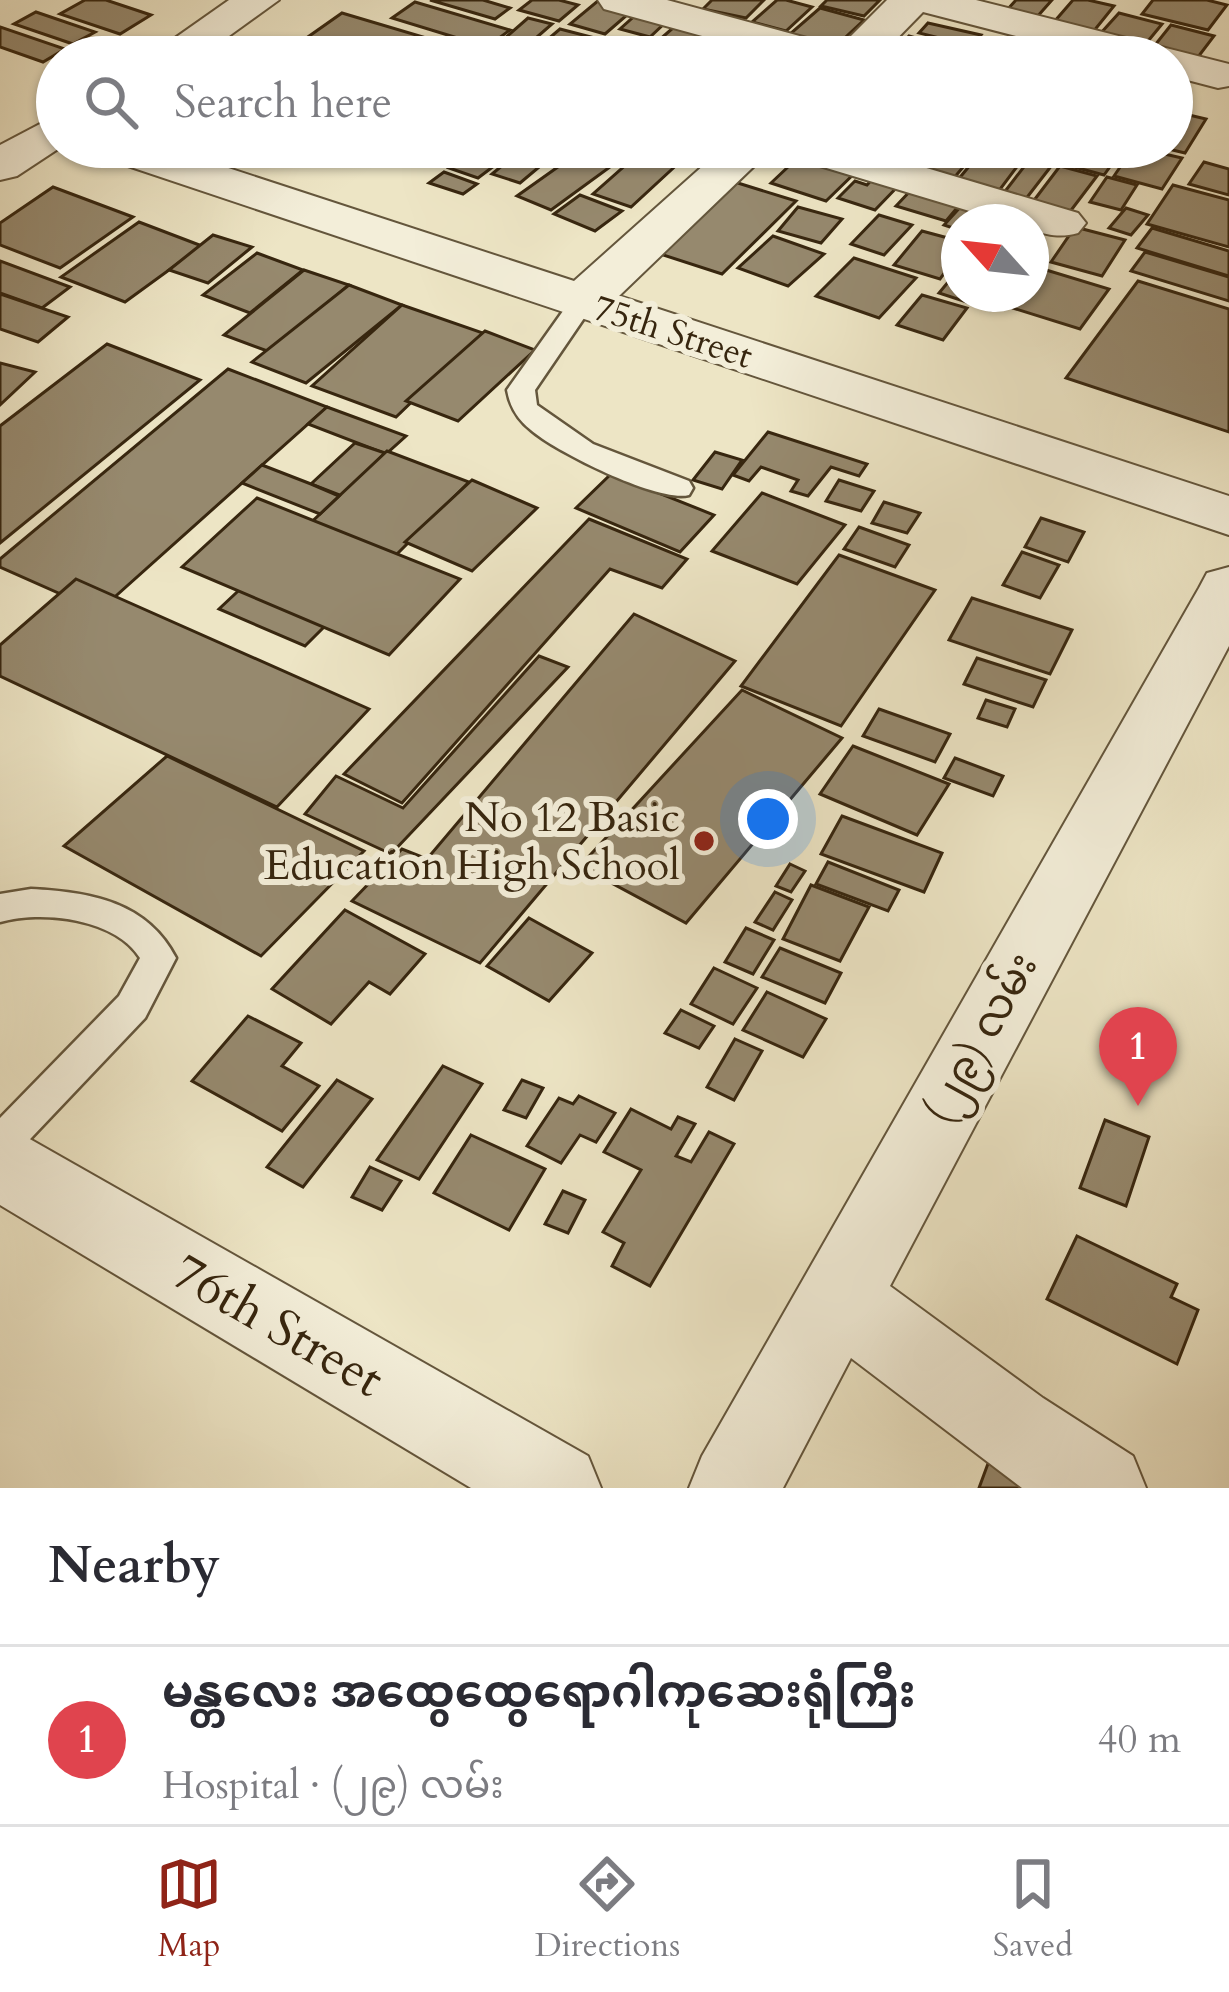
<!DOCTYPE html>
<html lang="en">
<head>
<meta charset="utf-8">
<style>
  :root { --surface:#fff; --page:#f2f2f3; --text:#2b2b33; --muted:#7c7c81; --line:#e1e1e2; --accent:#8f2418 }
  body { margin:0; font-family:Cardo,"Noto Sans Myanmar",serif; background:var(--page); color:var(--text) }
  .compass { position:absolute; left:941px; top:204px; width:108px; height:108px; border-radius:50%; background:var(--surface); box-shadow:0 3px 9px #0004; rotate:297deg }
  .you { position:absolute; left:768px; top:819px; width:42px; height:42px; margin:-30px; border:9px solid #fff; border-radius:50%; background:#1a73e8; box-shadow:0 0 0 18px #1a73e833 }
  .badge { display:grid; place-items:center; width:78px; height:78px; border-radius:50%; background:var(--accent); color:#fff; font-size:39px; font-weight:700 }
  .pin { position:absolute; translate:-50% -99px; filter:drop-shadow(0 3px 6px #0008) }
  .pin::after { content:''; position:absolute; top:63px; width:42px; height:36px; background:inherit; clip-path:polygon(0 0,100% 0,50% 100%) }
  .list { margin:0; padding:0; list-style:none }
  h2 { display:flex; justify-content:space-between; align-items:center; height:156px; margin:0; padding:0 48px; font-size:51px }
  h2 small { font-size:39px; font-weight:400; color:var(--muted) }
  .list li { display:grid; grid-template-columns:78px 1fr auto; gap:36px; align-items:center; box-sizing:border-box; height:180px; padding:0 48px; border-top:3px solid var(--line) }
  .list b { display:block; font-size:45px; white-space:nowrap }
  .list p { margin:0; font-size:39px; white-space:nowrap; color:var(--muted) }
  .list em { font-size:39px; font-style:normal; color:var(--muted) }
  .icon { flex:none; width:66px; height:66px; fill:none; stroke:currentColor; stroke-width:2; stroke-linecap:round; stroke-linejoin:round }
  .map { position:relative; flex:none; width:1229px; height:1488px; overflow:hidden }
  .search { position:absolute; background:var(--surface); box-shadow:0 3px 9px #0004; left:36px; right:36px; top:36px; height:132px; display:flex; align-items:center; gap:30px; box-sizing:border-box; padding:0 42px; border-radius:66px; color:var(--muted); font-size:45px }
  .sheet { height:336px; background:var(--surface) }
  nav { display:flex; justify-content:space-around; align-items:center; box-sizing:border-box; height:168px; border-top:3px solid var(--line); background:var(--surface); font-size:33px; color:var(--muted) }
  nav a { display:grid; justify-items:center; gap:6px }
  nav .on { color:var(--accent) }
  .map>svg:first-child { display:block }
  .building { fill:#96896e; stroke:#37260f; stroke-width:3 }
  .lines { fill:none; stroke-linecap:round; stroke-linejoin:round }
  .service-casing { stroke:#64563c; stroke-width:5 }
  .minor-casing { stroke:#64563c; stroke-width:4 }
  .service { fill:#f3eed9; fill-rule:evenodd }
  .minor { fill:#f3eed9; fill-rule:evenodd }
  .poi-dot { fill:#8f2418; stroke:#f3eed9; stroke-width:4.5 }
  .labels { text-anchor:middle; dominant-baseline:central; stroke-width:12; stroke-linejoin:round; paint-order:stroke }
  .far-street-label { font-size:36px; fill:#37260f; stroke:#f3eed9 }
  .poi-label { font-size:42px; fill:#37260f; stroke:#f3eed9; text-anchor:end }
  .street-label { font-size:42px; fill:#37260f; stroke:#f3eed9 }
  .near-street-label { font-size:51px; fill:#37260f; stroke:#f3eed9 }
</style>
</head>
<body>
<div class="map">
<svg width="1229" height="1488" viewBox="0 0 1229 1488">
  <rect width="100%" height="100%" fill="#ede5c5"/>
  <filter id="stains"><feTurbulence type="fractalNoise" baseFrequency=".00167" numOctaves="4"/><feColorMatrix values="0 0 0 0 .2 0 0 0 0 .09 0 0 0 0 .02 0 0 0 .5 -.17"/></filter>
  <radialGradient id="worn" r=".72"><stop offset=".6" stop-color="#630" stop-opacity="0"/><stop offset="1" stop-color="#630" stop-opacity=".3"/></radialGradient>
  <g class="building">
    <path d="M85 0H106L151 15 120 34 60 14Z"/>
    <path d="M430 0H483L510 8 495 19Z"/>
    <path d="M532 0H559L578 5 559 21 519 10Z"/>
    <path d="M599 0 634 9 605 34 570 24Z"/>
    <path d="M712 0H764L746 18 703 9Z"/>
    <path d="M777 0H786L812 7 786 31 752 22Z"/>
    <path d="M827 0H880L864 16 821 6Z"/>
    <path d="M1016 0H1052L1036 18 1007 10Z"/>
    <path d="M1073 0H1088L1114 6 1093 32 1054 22Z"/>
    <path d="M1153 0H1207L1227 5 1208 30 1142 14Z"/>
    <path d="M415 2 510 30 487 47 392 18Z"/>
    <path d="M820 8 864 20 836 46 790 34Z"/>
    <path d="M36 12 95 32 73 44 14 24Z"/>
    <path d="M342 13 440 42 419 57H366L305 39Z"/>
    <path d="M638 13 667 21 650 37 620 29Z"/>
    <path d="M1119 13 1162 24 1144 46 1100 34Z"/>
    <path d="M528 18 552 24 521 51 497 45Z"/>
    <path d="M681 21 720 32 691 57 651 47Z"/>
    <path d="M928 23 981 35 972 46 919 33Z"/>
    <path d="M1171 25 1214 36 1195 61 1151 50Z"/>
    <path d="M0 27 65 49 43 62 0 47Z"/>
    <path d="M560 29 591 37 568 57 534 51Z"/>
    <path d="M1014 32 1034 37 1016 57 993 56Z"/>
    <path d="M727 33 765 42 750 57H704Z"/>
    <path d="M909 36 930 42 917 57H890Z"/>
    <path d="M1039 37 1090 49 1084 57H1024Z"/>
    <path d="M935 43 964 49 957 57H922Z"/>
    <path d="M1172 111 1206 119 1185 153 1160 147H1172Z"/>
    <path d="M407 147H471L447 165 403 150Z"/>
    <path d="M477 147H519L478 178 449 168Z"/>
    <path d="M525 147H563L520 183 492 174Z"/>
    <path d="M586 147 636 148 551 210 517 196Z"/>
    <path d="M659 147H721L709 162Z"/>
    <path d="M948 147H980L953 179 927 172Z"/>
    <path d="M985 147 1025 156 998 192 957 181Z"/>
    <path d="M1075 147H1124L1104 175 1063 164Z"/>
    <path d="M1134 147 1182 158 1162 189 1114 176Z"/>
    <path d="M645 148 683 159 631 207 593 194Z"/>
    <path d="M806 150 861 167 826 201 771 183Z"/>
    <path d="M1030 159 1052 165 1025 200 1003 194Z"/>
    <path d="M1204 162 1229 169V195L1189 184Z"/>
    <path d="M1060 166 1097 176 1069 213 1032 203Z"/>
    <path d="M444 172 477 184 463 194 429 183Z"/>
    <path d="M877 174 902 182 875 210 838 198 855 181 867 185Z"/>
    <path d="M1107 177 1137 185 1121 210 1090 202Z"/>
    <path d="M725 179 796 201 722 274 651 251Z"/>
    <path d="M1173 185 1229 200V247L1147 224Z"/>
    <path d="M53 187 133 217 60 268 0 245V223Z"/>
    <path d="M914 187 962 202 946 221 896 206Z"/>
    <path d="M580 195 622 211 595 231 554 214Z"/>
    <path d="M965 202 1007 222H959V230L944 225Z"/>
    <path d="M798 207 842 219 821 243 778 231Z"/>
    <path d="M1126 208 1148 215 1131 235 1109 228Z"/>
    <path d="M879 215 912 225 884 255 851 244Z"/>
    <path d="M139 222 202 246 125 302 61 277Z"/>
    <path d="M1075 227 1125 240 1102 276 1051 262Z"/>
    <path d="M1152 228 1229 251V276L1137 248Z"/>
    <path d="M922 231 959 241V253L940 279 894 265Z"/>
    <path d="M213 235 252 247 208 283 169 270Z"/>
    <path d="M773 236 824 254 788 286 738 268Z"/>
    <path d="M1145 252 1229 277V301L1131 271Z"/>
    <path d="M257 253 303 270 250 313 203 295Z"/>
    <path d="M854 258 916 278 879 318 816 296Z"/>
    <path d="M0 261 70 287 42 308 0 293Z"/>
    <path d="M1033 266 1109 289 1080 329 1003 305 1011 294H1031Z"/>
    <path d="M959 269V294H1004L991 310 939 293Z"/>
    <path d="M304 270 349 285 270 352 224 335Z"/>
    <path d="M1138 281 1229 309V432L1066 378Z"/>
    <path d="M349 285 402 305 306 383 252 362Z"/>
    <path d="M0 294 68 317 38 342 0 329Z"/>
    <path d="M922 295 967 308 943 340 897 325Z"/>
    <path d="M402 305 483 333 396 417 312 386Z"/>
    <path d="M485 331 535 350 458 421 406 401Z"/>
    <path d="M107 344 200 380 0 543V426Z"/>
    <path d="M0 363 35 372 0 405Z"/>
    <path d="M228 369 327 407 99 611 0 567V559Z"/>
    <path d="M327 407 406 436 386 454 308 424Z"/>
    <path d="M768 432 867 464 859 476 831 467 808 496 791 491 798 480 761 467 749 481 733 475Z"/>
    <path d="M355 443 385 453 342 496 311 484Z"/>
    <path d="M387 451 469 482 305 646 219 609Z"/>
    <path d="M715 452 742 460 722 489 693 480Z"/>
    <path d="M262 465 311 484 339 496 320 514 242 483Z"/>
    <path d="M611 474 714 515 680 552 576 508Z"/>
    <path d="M472 480 537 508 472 571 405 542Z"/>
    <path d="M839 480 874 491 861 511 826 501Z"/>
    <path d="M762 493 845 525 797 584 712 551Z"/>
    <path d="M257 498 460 579 389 655 182 567Z"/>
    <path d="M884 502 920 513 907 533 872 523Z"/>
    <path d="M1041 518 1084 532 1068 562 1025 547Z"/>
    <path d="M589 519 687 559 662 588 610 569 402 803 344 774Z"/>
    <path d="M859 527 909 545 895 567 844 549Z"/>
    <path d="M1022 552 1059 565 1040 598 1003 585Z"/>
    <path d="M839 555 935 590 841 726 741 686Z"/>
    <path d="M76 579 369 709 277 807 0 676V645Z"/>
    <path d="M972 598 1072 630 1050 674 949 640Z"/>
    <path d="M634 614 735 661 480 963 352 901 402 849 427 859Z"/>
    <path d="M539 656 568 667 391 854 305 814 336 776 403 808Z"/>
    <path d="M977 658 1046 680 1033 707 964 684Z"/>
    <path d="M742 690 842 738 686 923 580 866Z"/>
    <path d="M986 700 1015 709 1007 727 978 718Z"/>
    <path d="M879 709 950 734 935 762 863 736Z"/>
    <path d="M853 746 949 784 917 835 820 794Z"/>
    <path d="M167 756 364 851 261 956 64 846Z"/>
    <path d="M955 758 1003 776 993 796 944 778Z"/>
    <path d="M842 816 942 853 924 892 821 854Z"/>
    <path d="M828 862 899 890 888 911 816 884Z"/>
    <path d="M790 864 805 871 791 892 776 886Z"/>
    <path d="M811 885 869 907 840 961 783 939Z"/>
    <path d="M775 892 792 900 773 930 755 922Z"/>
    <path d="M345 910 425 954 390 994 369 982 331 1024 272 989Z"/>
    <path d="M529 918 592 953 549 1001 487 966Z"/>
    <path d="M746 928 774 940 753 974 725 962Z"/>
    <path d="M780 948 841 973 825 1003 762 977Z"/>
    <path d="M714 968 757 988 733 1024 691 1004Z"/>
    <path d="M767 992 826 1019 803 1057 743 1030Z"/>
    <path d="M681 1010 714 1026 699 1048 665 1033Z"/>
    <path d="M248 1016 301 1043 282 1066 319 1086 282 1131 192 1081Z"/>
    <path d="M735 1039 762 1051 734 1100 707 1087Z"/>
    <path d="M443 1066 482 1084 419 1179 377 1160Z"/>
    <path d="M337 1080 372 1099 303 1187 267 1167Z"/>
    <path d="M522 1080 543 1088 526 1118 504 1110Z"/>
    <path d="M579 1096 615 1113 596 1142 580 1135 561 1163 527 1146 559 1098 573 1104Z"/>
    <path d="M631 1109 671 1129 678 1117 695 1124 676 1156 691 1162 709 1132 734 1144 650 1286 612 1266 624 1243 603 1232 641 1170 604 1152Z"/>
    <path d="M1105 1120 1149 1137 1126 1206 1080 1188Z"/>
    <path d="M471 1135 545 1169 509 1230 434 1193Z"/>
    <path d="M370 1167 401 1181 382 1210 352 1197Z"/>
    <path d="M563 1191 585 1200 568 1233 545 1224Z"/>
    <path d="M1077 1236 1177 1284 1171 1297 1198 1310 1177 1364 1047 1299Z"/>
    <path d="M993 1450 1074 1488H979Z"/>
  </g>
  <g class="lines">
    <defs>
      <g id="service">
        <path d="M582 294 595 302 535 390 537 405 593 444 689 481 693 488 689 495C659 503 556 452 531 430 517 419 510 407 507 390L573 297Z"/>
        <path d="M31 889C91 892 147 902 176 958L145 1018 14 1156 0 1161V1118L119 996 140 958C115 918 41 910 0 922V894Z"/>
      </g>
      <g id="minor">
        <path d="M229 0H279L200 57H148Z"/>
        <path d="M598 0H667L840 47 887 0H976L1229 64V86L1218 88 1172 76V57H1097L923 12 879 57H779L604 9Z"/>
        <path d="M57 115 61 147 17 176 0 180V145Z"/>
        <path d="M94 147H164L574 281 724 147H774L619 296 1229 496V535L101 157Z"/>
        <path d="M783 147H856L1078 213 1086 223 1078 233C1060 238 1049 235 1031 230V222H1006L790 157Z"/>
        <path d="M1229 567V646L890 1286 1043 1398 1133 1456 1146 1488H1022L851 1358 783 1488H689L702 1456 1199 588 1207 573Z"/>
        <path d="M0 1128 28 1138 588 1456 601 1488H471L0 1205Z"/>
      </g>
    </defs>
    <use href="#service" class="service-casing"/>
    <use href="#minor" class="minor-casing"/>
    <use href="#service" class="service"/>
    <use href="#minor" class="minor"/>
  </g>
  <circle class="poi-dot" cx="704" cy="841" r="12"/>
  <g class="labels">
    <g class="far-street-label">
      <text transform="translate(673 332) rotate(18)">75th Street</text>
    </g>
    <g class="poi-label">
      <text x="680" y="817">No 12 Basic<tspan x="680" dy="48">Education High School</tspan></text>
    </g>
    <g class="street-label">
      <text transform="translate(981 1038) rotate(-61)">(၂၉) လမ်း</text>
    </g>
    <g class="near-street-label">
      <text transform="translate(278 1326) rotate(30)">76th Street</text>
    </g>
  </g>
  <rect width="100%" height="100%" filter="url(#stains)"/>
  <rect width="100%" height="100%" fill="url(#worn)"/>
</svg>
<svg class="compass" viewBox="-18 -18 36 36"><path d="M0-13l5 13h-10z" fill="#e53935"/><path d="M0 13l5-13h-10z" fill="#7c7c81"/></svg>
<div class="you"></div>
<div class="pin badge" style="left:1138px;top:1106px;background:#e0444e">1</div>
<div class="search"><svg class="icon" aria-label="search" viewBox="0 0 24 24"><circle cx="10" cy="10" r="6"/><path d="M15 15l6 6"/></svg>Search here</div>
</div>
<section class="sheet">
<h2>Nearby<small></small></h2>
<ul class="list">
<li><span class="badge" style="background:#e0444e">1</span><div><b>မန္တလေး အထွေထွေရောဂါကုဆေးရုံကြီး</b><p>Hospital · (၂၉) လမ်း</p></div><em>40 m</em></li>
</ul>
</section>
<nav>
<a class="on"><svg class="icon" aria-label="map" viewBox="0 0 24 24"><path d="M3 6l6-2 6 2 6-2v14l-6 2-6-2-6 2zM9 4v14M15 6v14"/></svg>Map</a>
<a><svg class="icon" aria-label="directions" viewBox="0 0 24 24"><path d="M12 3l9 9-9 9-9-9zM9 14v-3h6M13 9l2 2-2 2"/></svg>Directions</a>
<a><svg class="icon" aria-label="saved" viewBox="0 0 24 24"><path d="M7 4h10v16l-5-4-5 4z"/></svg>Saved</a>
</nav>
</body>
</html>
